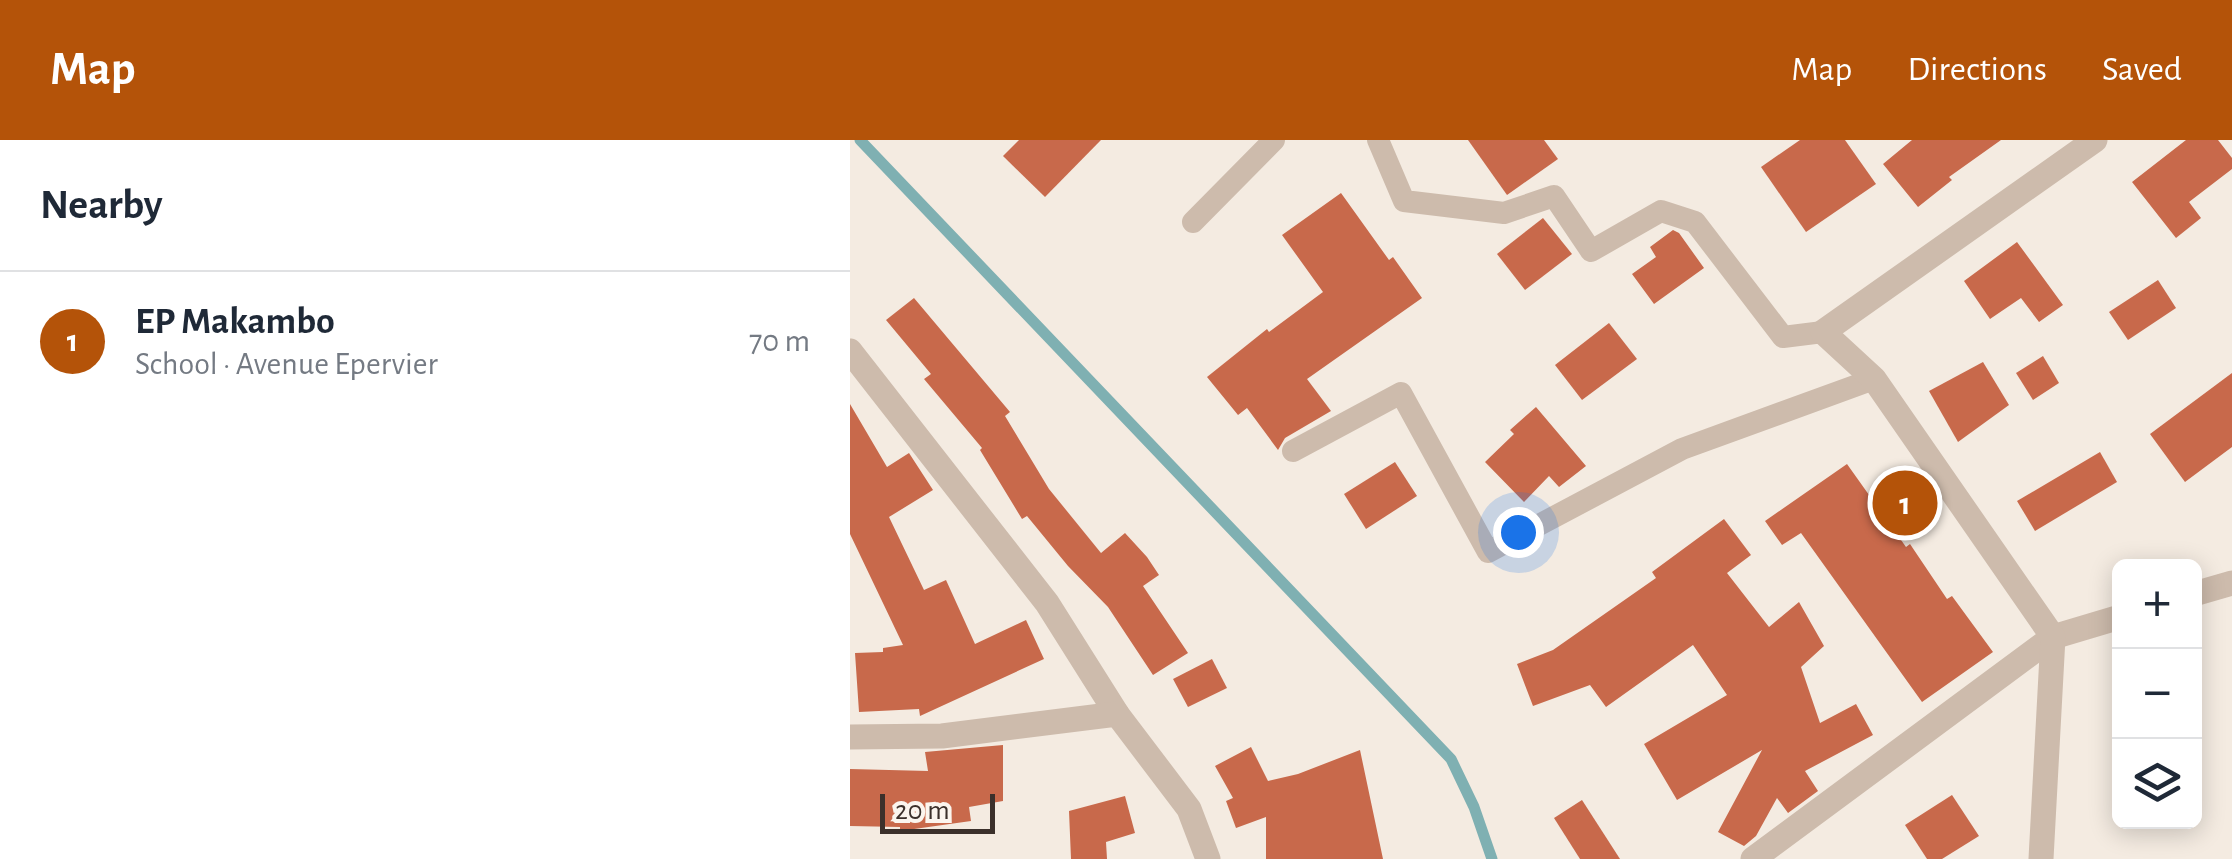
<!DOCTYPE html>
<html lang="en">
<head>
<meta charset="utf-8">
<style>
  :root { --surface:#fff; --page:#f6f6f7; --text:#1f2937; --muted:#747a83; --line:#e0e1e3; --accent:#b45309 }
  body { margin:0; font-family:"Alegreya Sans",sans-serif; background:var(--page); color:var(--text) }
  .controls { position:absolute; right:30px; bottom:30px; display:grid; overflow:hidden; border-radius:15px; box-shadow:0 5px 25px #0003 }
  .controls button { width:90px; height:90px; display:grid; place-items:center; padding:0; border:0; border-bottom:2px solid var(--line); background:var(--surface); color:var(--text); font:50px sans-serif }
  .scale { position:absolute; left:30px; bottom:25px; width:115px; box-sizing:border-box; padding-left:10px; border:5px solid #3b302b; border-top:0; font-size:28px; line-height:35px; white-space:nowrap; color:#3b302b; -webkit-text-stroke:8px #fbf5ee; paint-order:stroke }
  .you { position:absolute; left:668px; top:392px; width:35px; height:35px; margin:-25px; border:8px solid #fff; border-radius:50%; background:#1a73e8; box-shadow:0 0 0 15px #1a73e833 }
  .badge { display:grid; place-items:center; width:65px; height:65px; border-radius:50%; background:var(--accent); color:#fff; font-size:32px; font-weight:700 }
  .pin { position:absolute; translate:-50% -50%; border:5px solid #fff; box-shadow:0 2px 10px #0006 }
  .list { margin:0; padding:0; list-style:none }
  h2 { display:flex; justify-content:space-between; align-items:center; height:130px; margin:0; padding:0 40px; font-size:42px }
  h2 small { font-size:32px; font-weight:400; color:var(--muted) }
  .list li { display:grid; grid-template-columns:65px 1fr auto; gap:30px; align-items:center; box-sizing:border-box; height:140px; padding:0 40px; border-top:2px solid var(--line) }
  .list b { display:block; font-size:38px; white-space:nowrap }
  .list p { margin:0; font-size:32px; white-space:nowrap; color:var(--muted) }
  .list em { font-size:32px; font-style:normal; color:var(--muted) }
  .icon { flex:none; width:55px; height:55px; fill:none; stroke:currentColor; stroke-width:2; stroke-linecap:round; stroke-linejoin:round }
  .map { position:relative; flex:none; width:1382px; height:719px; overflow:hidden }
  header { display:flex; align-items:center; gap:60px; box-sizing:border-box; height:140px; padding:0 50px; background:var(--accent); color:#fff }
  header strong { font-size:48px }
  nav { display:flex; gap:55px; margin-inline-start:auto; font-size:35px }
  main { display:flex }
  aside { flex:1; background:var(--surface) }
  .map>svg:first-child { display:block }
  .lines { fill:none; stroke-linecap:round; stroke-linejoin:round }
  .stream { stroke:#7fb0b2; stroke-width:11 }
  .building { fill:#c8694b }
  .service { stroke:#cdbbac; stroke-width:22 }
  .minor { stroke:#cdbbac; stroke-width:25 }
</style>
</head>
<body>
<header>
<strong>Map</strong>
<nav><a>Map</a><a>Directions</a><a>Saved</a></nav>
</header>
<main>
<aside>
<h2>Nearby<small></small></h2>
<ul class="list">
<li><span class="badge">1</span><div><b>EP Makambo</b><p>School · Avenue Epervier</p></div><em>70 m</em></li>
</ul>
</aside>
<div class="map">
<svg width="1382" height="719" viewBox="0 0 1382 719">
  <rect width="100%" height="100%" fill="#f4ebe1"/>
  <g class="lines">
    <path class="stream" d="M10 0 601 619 624 667 642 719"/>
  </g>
  <g class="building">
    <path d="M169 0H251L195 57 153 16Z"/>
    <path d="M618 0H694L708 19 657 55Z"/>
    <path d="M950 0H995L1026 44 956 92 911 27Z"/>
    <path d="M1062 0H1151L1099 37 1102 40 1068 67 1033 24Z"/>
    <path d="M1336 0H1368L1382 18V29L1339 62 1351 78 1326 98 1282 42Z"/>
    <path d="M491 53 539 120 543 117 572 158 457 239 481 271 435 298 428 310 397 268 388 275 357 237 417 189 419 192 473 152 432 95Z"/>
    <path d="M693 78 722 114 675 150 647 114Z"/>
    <path d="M823 90 829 93 854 128 804 164 782 134 806 117 800 107Z"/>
    <path d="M1167 102 1213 165 1189 182 1171 158 1140 179 1114 141Z"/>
    <path d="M1308 140 1326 168 1278 200 1259 172Z"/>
    <path d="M64 158 160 272 155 276 199 349 251 413 275 393 297 417 309 435 293 446 338 513 303 535 258 467 218 426 177 376 172 379 130 310 132 308 74 239 81 234 36 180Z"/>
    <path d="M759 183 787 219 732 260 705 225Z"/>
    <path d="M1193 216 1209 243 1183 260 1166 233Z"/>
    <path d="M1133 222 1159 265 1108 302 1079 251Z"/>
    <path d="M1382 233V307L1335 342 1300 294Z"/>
    <path d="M0 264 37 327 59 313 83 350 39 377 74 450 96 440 125 504 176 480 194 519 70 576 69 569 9 572 5 513 33 512V508L53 505 0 394Z"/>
    <path d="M686 267 736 326 709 347 699 336 674 362 635 322 664 294 660 290Z"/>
    <path d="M1250 312 1267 342 1185 391 1167 361Z"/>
    <path d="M545 322 567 356 516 389 494 354Z"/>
    <path d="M997 324 1056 407 1060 404 1097 459 1102 456 1143 512 1072 562 951 393 932 405 915 381Z"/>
    <path d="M874 379 901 415 877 433 919 487 949 462 974 506 951 527 970 583 1006 564 1023 595 955 631 968 651 938 673 927 658 906 696 894 706 868 692 912 610 827 660 794 604 877 555 843 505 756 567 740 545 683 566 667 524 703 510 806 438 802 432Z"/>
    <path d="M362 519 377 548 338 567 323 539Z"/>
    <path d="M153 605V661L119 667 121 681 50 691V687L0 686V629L78 631 75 612Z"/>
    <path d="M401 607 418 641 448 634 510 610 533 719H416V677L386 688 376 661 383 658 365 626Z"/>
    <path d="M1102 655 1129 696 1092 719H1077L1055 685Z"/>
    <path d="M275 656 285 693 256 702 257 719H221L219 671Z"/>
    <path d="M732 660 770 719H730L704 678Z"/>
  </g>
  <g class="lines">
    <g class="service">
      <path d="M528 0 554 61 654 73 704 56 741 111 811 71 845 82 933 197 973 192"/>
      <path d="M343 82 424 0"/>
      <path d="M443 311 551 253 638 412 832 309 1024 239"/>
    </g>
    <g class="minor">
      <path d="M0 211 197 463 267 574"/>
      <path d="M1344 454 1382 443"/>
      <path d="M0 597 92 596 267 574 339 669 358 719"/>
      <path d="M903 719 1203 497 1270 477"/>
      <path d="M1191 719 1203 497 1024 239 973 192 1245 0"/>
    </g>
  </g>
</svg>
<div class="controls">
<button>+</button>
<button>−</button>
<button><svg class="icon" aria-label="layers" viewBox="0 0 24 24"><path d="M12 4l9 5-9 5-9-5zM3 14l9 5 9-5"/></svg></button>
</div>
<div class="scale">20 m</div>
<div class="you"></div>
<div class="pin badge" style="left:1055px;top:363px">1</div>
</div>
</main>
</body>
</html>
